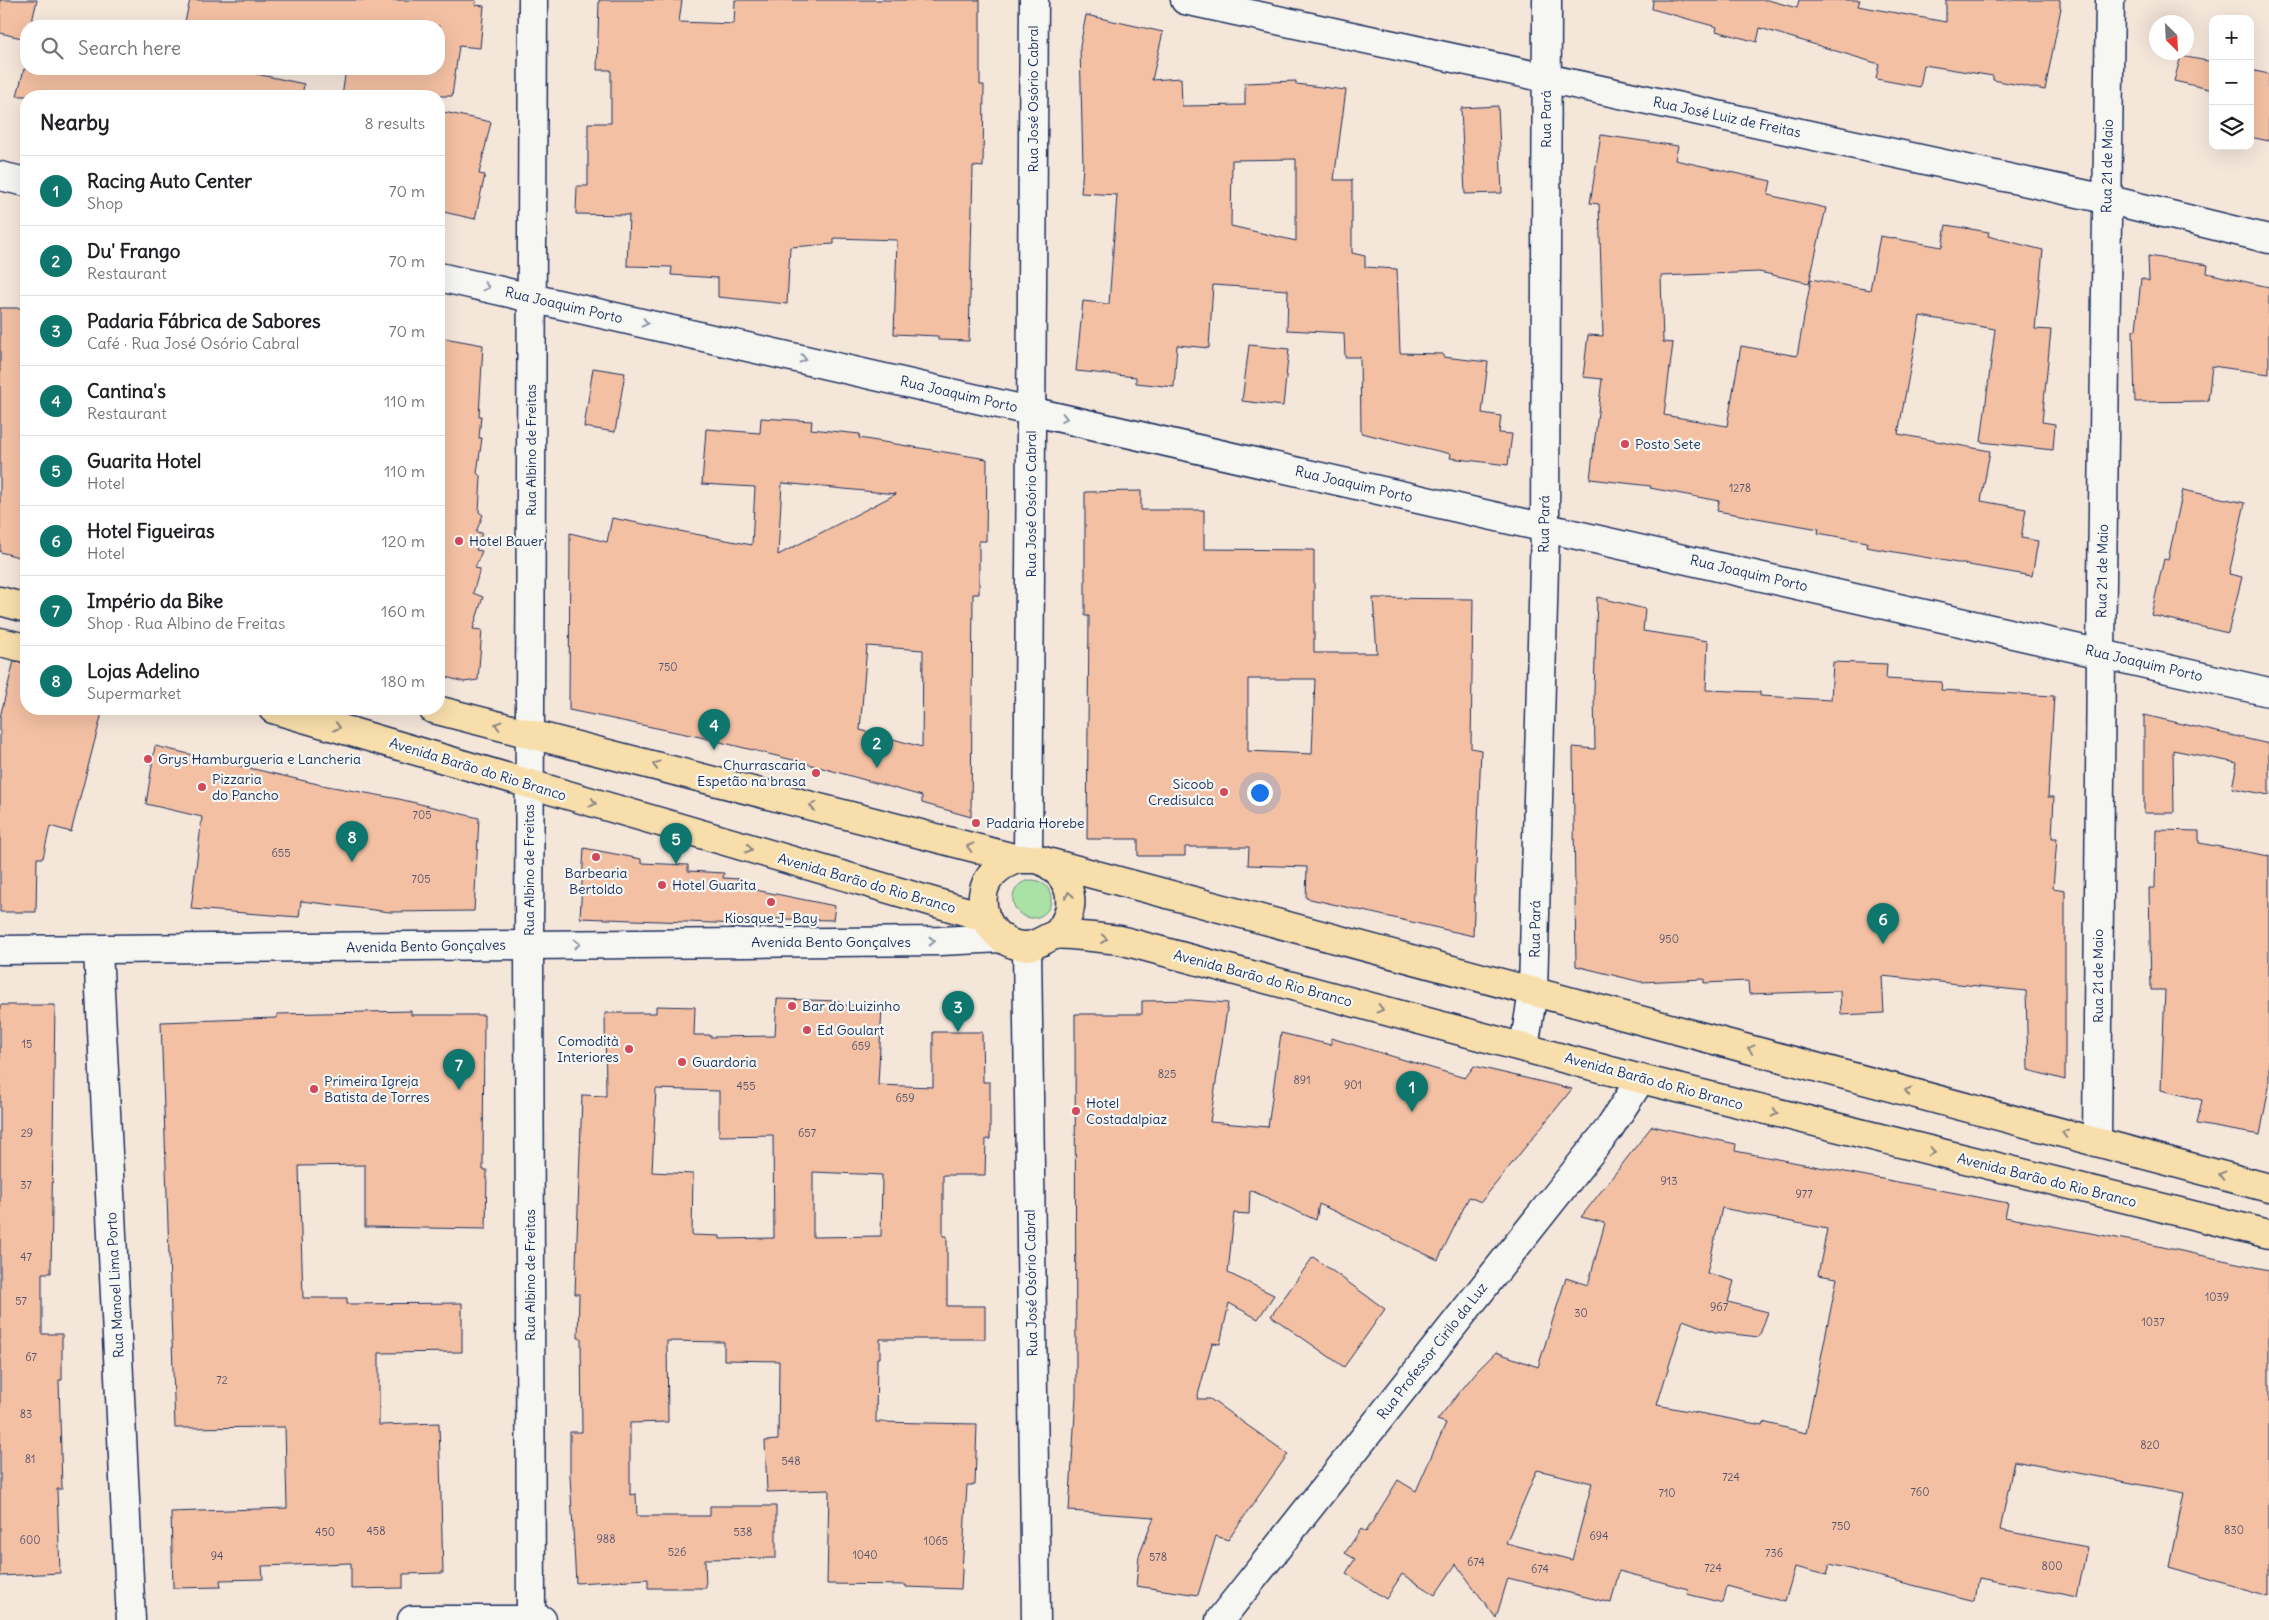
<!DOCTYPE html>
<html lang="en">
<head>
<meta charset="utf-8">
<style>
  :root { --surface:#fff; --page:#f2f2f2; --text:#202124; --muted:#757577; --line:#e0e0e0; --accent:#0f766e }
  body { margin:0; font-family:Delius,sans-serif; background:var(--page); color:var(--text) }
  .controls { position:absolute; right:15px; top:15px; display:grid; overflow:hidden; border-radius:10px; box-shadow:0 5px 20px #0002 }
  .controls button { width:45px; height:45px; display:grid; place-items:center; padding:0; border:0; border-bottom:1px solid var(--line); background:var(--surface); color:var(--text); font:25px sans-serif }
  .compass { position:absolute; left:2149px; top:15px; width:45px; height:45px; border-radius:50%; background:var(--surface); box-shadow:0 5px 20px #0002; rotate:156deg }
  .you { position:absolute; left:1259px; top:792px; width:18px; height:18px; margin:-12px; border:4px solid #fff; border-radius:50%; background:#1a73e8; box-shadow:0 0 0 8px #1a73e833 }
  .badge { display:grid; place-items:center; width:32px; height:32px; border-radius:50%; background:var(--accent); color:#fff; font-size:16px; font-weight:700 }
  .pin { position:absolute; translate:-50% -41px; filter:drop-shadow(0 1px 2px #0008) }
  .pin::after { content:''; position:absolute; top:26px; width:18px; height:15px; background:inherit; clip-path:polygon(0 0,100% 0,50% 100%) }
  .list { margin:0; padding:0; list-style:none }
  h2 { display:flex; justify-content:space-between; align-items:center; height:65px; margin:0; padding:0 20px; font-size:21px }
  h2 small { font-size:16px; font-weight:400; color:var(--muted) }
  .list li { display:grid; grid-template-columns:32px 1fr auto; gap:15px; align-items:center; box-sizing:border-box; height:70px; padding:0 20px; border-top:1px solid var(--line) }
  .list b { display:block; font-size:19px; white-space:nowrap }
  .list p { margin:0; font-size:16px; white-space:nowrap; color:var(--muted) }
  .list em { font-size:16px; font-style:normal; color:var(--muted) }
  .icon { flex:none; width:28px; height:28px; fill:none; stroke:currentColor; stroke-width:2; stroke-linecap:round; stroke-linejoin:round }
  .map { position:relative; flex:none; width:2269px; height:1620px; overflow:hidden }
  .search { position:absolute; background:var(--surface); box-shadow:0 5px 20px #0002; left:20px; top:20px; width:425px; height:55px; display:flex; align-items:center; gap:12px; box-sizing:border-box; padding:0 18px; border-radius:20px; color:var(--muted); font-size:19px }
  .panel { position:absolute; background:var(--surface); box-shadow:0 5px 20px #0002; left:20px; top:90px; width:425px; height:625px; border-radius:20px }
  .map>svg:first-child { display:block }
  .green { fill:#aae2a6; stroke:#628882 }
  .building { fill:#f3c0a3; stroke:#1b2f5e; fill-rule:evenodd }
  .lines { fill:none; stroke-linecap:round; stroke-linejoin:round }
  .minor-casing { stroke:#1b2f5e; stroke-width:31 }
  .major-casing { stroke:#1b2f5e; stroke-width:31 }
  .minor { stroke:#f6f6f2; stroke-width:28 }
  .major { stroke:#f8deab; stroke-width:28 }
  .oneway { stroke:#8892a8 }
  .oneway2 { stroke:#8a8684 }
  .poi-dot { fill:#d1495b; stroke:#f6f6f2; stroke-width:2 }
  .labels { text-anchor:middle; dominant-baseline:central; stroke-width:4.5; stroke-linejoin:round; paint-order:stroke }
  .number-label { font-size:11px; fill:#51536f }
  .street-label { font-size:14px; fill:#1b2f5e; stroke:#f6f6f2 }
  .poi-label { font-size:14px; fill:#1b2f5e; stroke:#f6f6f2; text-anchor:start }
</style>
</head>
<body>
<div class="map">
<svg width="2269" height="1620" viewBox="0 0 2269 1620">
  <rect width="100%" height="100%" fill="#f5e6da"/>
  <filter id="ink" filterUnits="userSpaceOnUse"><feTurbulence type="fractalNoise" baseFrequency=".02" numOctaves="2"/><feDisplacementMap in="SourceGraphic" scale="10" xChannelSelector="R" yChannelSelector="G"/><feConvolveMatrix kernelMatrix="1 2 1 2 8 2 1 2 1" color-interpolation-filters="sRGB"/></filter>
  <g filter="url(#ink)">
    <circle class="green" cx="1032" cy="899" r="19"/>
    <g class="building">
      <path d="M0 0H37L31 26H26V39L0 33Z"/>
      <path d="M190 0H476L475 5 484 6 480 48 459 46 452 96H342L346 69H439V26H184Z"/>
      <path d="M599 0H682L679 22 734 24 735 0H980V85H984L983 167 973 166 969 341 938 340V336L894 334 897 240 834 238V244L790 247 787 304 718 297V278L671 275 672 267 627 266 629 215 576 214 577 186H588V123H611V70H597Z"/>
      <path d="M1653 0H1768L1797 8 1799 0H1860L1858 6 1946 22V0H2060V8H2061L2045 90 1993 80V76L1924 65 1920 87 1876 79 1879 64 1760 28 1757 42 1716 31 1717 27 1652 9Z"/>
      <path d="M1086 15 1163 32 1152 80 1181 78 1182 106 1245 105V83L1296 81V84L1346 90 1334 180H1352V253L1365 256V267L1397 269 1400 353 1443 354V357L1488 362 1482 413 1501 416 1499 433 1512 434 1508 465 1450 458 1451 454 1361 433 1360 357H1345L1344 333 1287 330 1288 290 1213 285 1209 348 1177 345 1174 387 1136 383V377L1076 371 1083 301 1109 304 1117 195 1081 193 1083 166 1080 46ZM1296 159V241L1231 226 1232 160Z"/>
      <path d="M2181 56 2213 62V90L2174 81Z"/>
      <path d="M24 69H233L304 84 302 96H17Z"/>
      <path d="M2250 70 2269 74V141L2250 137Z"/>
      <path d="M1498 106 1502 193 1465 194 1461 108Z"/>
      <path d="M439 111 491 122 479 174 485 175 475 219 439 211Z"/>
      <path d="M1601 135 1678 146 1675 160 1771 181 1768 195 1826 208 1809 283 1759 272 1661 276 1663 342 1673 343 1664 415 1727 426 1741 346 1797 356 1811 279 1870 290 1880 236 1942 247 1946 225 1989 232 1988 236 2043 250 2035 329 2051 330 2042 422 2055 424 2053 450 1981 442 1995 329 1920 316 1898 434 1990 451 1981 501 2026 509 2021 538 2038 541 2032 576 1866 547 1867 542 1818 533 1819 529 1717 511 1719 501 1650 488 1651 486 1590 479 1602 379 1583 377 1588 335 1603 336 1599 204 1590 203Z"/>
      <path d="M2148 256 2208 265 2207 273 2269 287V374L2212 366 2208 401 2135 402 2133 330H2136L2141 278 2149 281Z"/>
      <path d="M0 308H26V559L0 552Z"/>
      <path d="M439 337 483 345 479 416H481L479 438H482L477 473 481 477 479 512 483 515 476 532 482 533 476 550 482 551 475 568 480 569 473 593 483 597 473 629 482 630 478 680 464 682 439 675Z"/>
      <path d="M1249 345 1289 349 1283 406 1242 401Z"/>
      <path d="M593 368 625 373 615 432 584 427Z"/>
      <path d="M761 418 812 421 811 429 860 434 859 438 987 459 986 541H979V594H973L971 817 922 803V796L801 762 700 737 569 710 570 533 607 542 612 518 752 545 755 487 702 484 706 429 760 433ZM782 483 896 494 778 555ZM867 646 923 650 922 747 860 730Z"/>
      <path d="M2183 490 2245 503 2229 574 2242 577 2228 633 2151 615 2164 559 2168 560Z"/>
      <path d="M1141 491V510H1204V549L1314 550V653H1377L1373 598 1473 599 1471 748 1481 750 1473 936 1306 898 1307 867 1248 865 1249 847H1185V856H1138V839H1087L1089 616H1085V492ZM1248 679H1315L1312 754 1248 751Z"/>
      <path d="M1597 597 1645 609 1643 631 1708 641 1706 690 1760 692V696L1831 700 1833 662 1887 664 1886 679 1942 682 1941 690 2054 696 2048 797H2054L2052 838H2057L2053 888 2065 890V1080L2028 1070 2026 991 1882 976 1884 1013 1841 1015 1840 991 1749 994 1748 981 1704 983V979L1641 982 1576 966 1573 747 1595 749 1594 692Z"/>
      <path d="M14 661 26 663V709H103L71 832 50 826 43 858H37L36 912H0V717Z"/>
      <path d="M2144 715 2269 744V795L2232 788 2237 763 2173 750 2174 813H2144Z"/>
      <path d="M155 746 322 785 399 799 479 818 474 911 390 912 301 901 299 917 191 909 202 817 146 804Z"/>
      <path d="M2156 830 2199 831V843L2269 856V1087L2260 1135 2197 1124 2202 1100 2161 1090 2165 990H2151L2149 888H2155Z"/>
      <path d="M584 848 641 859V863L688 865V871L724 873 723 878 741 879V887L835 906 833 920 739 918V924L580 918Z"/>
      <path d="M777 999 840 1001V1005L882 1007 878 1085 933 1087V1032H982L983 1082H990V1139H986L985 1175H943V1236H947V1306H985V1339H880V1358H877L876 1422 977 1424 975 1485H967L961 1589 906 1587V1585L827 1584 829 1490 767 1492 765 1441 778 1440 779 1361 724 1360V1342L667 1341 668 1422 630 1423V1495L636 1494 637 1516H710V1506H776V1558L705 1559 706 1588H648V1579L576 1583 570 1476V1432H582L581 1338H578L579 1294H575L582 1095 606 1096 605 1013H656V1006L695 1007 694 1035H710V1037L775 1036ZM656 1089 719 1091V1136L773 1135 774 1238 720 1239V1236L692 1235 693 1174 652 1172ZM813 1172 882 1175 881 1236 813 1237Z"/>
      <path d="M1191 1000 1228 1003 1210 1122 1268 1127 1281 1033 1331 1045V1038L1465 1078 1474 1066 1572 1089 1481 1202 1469 1197 1438 1260 1319 1204 1316 1220 1250 1190 1249 1214 1234 1213 1228 1273 1274 1295 1258 1319 1229 1303 1220 1344 1212 1343 1197 1399H1210L1288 1454 1228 1540 1216 1536 1198 1595 1136 1586 1139 1556 1154 1517 1069 1511 1076 1396 1075 1014H1142V1001Z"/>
      <path d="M0 1005H55L51 1273H42V1334H62V1380H59L62 1489H57L60 1573 0 1576Z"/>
      <path d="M411 1011V1015H484L483 1170H487L486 1229 365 1227V1165L299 1166 303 1298H347V1304L462 1303V1352L379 1353V1425L439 1423 443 1573 403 1574V1588L351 1589V1563L262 1566 263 1579 220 1580 221 1587 173 1588 171 1512 287 1508 285 1427 175 1428 161 1022 277 1018V1014Z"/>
      <path d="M1652 1126 1736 1144 1735 1151 2008 1203 2005 1217 2149 1244 2269 1270V1596L2169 1567 2184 1493 2014 1461 2000 1530 2087 1547 2077 1597 1979 1578 1975 1601 1830 1564 1827 1575 1795 1567 1785 1602 1727 1586 1723 1603 1687 1594 1688 1589 1619 1571 1611 1603 1508 1578 1496 1618 1456 1564 1435 1595 1402 1574 1386 1599 1346 1573 1355 1559 1345 1553 1361 1529 1366 1532 1398 1480 1416 1491 1446 1423 1437 1420 1477 1371 1496 1352 1538 1367 1566 1278 1588 1285 1605 1223 1581 1217ZM1722 1208 1827 1229 1818 1275 1837 1278 1806 1433 1763 1422 1762 1425 1657 1405 1683 1320 1715 1332 1759 1337 1768 1312 1728 1302 1734 1281 1707 1273ZM1537 1470 1592 1483 1572 1560 1506 1543Z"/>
      <path d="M1313 1257 1385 1309 1344 1367 1271 1316Z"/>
    </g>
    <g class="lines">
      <defs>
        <g id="minor">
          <path d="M1185 0 2106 199 2269 239"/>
          <path d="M0 176 26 182"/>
          <path d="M439 277 2269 692"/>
          <path d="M1028 858 1034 0"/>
          <path d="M1027 946 1036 1620"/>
          <path d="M0 950 940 941 1002 938"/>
          <path d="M98 950 131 1620"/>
          <path d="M1524 1047 1533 992 1545 527 1547 0"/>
          <path d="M2097 1142 2101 653 2110 0"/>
          <path d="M412 1620H542"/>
          <path d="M531 1620 529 944 533 0"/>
          <path d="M1220 1620 1608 1130 1641 1079"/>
        </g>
        <g id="major">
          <path d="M0 601 26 608"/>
          <path d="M0 642 26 648"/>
          <path d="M273 709 985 917"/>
          <path d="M433 709 1018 859H1036L2269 1188"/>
          <path d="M1018 859C1001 864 985 876 983 895 980 921 1000 947 1027 946 1039 945 1045 938 1055 935 1063 933 1108 939 1120 940L1641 1079 2269 1234"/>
          <path d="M1043 861C1074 879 1079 908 1056 935"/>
        </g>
      </defs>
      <use href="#minor" class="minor-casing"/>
      <use href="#major" class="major-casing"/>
      <use href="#minor" class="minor"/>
      <use href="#major" class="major"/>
    </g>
    <defs><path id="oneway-chevron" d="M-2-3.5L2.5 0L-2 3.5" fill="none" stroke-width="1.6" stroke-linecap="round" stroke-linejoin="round" transform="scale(1.25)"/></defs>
    <g class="oneway">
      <use href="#oneway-chevron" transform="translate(486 287) rotate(13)"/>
      <use href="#oneway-chevron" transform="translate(645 323) rotate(13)"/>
      <use href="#oneway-chevron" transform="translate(803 359) rotate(13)"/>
      <use href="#oneway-chevron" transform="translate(1064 418) rotate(13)"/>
      <use href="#oneway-chevron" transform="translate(932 941) rotate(-1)"/>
      <use href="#oneway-chevron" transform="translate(577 944)"/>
    </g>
    <g class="oneway2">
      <use href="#oneway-chevron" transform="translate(498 725) rotate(-166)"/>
      <use href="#oneway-chevron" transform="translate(337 727) rotate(17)"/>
      <use href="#oneway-chevron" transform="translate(656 765) rotate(-165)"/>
      <use href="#oneway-chevron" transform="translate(593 803) rotate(16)"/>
      <use href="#oneway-chevron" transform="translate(813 806) rotate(-165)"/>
      <use href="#oneway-chevron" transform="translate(970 847) rotate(-166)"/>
      <use href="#oneway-chevron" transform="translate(749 849) rotate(16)"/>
      <use href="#oneway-chevron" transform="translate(1069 895) rotate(-99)"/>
      <use href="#oneway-chevron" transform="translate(1104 939) rotate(5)"/>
      <use href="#oneway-chevron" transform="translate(1380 1009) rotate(15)"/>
      <use href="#oneway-chevron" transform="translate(1751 1049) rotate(-165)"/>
      <use href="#oneway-chevron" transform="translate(1908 1091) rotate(-165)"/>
      <use href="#oneway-chevron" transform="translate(1775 1113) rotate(14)"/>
      <use href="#oneway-chevron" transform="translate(2065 1133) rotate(-165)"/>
      <use href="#oneway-chevron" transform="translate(1932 1152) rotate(14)"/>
      <use href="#oneway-chevron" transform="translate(2222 1175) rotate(-165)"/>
    </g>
  </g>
  <g class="poi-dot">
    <circle cx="1625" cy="444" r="5"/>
    <circle cx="459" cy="541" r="5"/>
    <circle cx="148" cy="759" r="5"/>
    <circle cx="816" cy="773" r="5"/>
    <circle cx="202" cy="787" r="5"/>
    <circle cx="1224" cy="792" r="5"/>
    <circle cx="976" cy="823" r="5"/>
    <circle cx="596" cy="857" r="5"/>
    <circle cx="662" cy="885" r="5"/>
    <circle cx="771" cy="902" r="5"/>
    <circle cx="792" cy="1006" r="5"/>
    <circle cx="807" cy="1030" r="5"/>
    <circle cx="629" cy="1049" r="5"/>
    <circle cx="682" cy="1062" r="5"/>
    <circle cx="314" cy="1089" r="5"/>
    <circle cx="1076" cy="1111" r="5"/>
  </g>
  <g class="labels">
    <g class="number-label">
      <text x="1740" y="488">1278</text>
      <text x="668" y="667">750</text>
      <text x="422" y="815">705</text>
      <text x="281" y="853">655</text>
      <text x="421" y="879">705</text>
      <text x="1669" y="939">950</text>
      <text x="27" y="1044">15</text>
      <text x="861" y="1046">659</text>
      <text x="1167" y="1074">825</text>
      <text x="1302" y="1080">891</text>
      <text x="1353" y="1085">901</text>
      <text x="746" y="1086">455</text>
      <text x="905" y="1098">659</text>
      <text x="27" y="1133">29</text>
      <text x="807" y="1133">657</text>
      <text x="1669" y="1181">913</text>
      <text x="26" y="1185">37</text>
      <text x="1804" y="1194">977</text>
      <text x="26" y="1257">47</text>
      <text x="2217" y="1297">1039</text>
      <text x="21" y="1301">57</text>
      <text x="1719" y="1307">967</text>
      <text x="1581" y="1313">30</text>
      <text x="2153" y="1322">1037</text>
      <text x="31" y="1357">67</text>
      <text x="222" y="1380">72</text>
      <text x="26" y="1414">83</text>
      <text x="2150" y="1445">820</text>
      <text x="30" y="1459">81</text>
      <text x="791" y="1461">548</text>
      <text x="1731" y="1477">724</text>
      <text x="1920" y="1492">760</text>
      <text x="1667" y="1493">710</text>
      <text x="1841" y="1526">750</text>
      <text x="2234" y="1530">830</text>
      <text x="376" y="1531">458</text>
      <text x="325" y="1532">450</text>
      <text x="743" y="1532">538</text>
      <text x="1599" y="1536">694</text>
      <text x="606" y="1539">988</text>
      <text x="30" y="1540">600</text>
      <text x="936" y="1541">1065</text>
      <text x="677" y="1552">526</text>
      <text x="1774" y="1553">736</text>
      <text x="865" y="1555">1040</text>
      <text x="217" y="1556">94</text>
      <text x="1158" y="1557">578</text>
      <text x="1476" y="1562">674</text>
      <text x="2052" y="1566">800</text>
      <text x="1713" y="1568">724</text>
      <text x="1540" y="1569">674</text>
    </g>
    <g class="street-label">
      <text transform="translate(1033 99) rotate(-90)">Rua José Osório Cabral</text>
      <text transform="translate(1727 117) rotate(12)">Rua José Luiz de Freitas</text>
      <text transform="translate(1546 119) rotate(-90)">Rua Pará</text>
      <text transform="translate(2107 166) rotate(-89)">Rua 21 de Maio</text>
      <text transform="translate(564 305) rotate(13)">Rua Joaquim Porto</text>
      <text transform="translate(959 394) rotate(13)">Rua Joaquim Porto</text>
      <text transform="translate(531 450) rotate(-90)">Rua Albino de Freitas</text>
      <text transform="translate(1354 484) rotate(13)">Rua Joaquim Porto</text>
      <text transform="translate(1031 504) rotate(-90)">Rua José Osório Cabral</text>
      <text transform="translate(1544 524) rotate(-89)">Rua Pará</text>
      <text transform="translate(2102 571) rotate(-89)">Rua 21 de Maio</text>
      <text transform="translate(1749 573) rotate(13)">Rua Joaquim Porto</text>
      <text transform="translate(2144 663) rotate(13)">Rua Joaquim Porto</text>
      <text transform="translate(478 769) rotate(17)">Avenida Barão do Rio Branco</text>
      <text transform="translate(529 870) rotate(-90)">Rua Albino de Freitas</text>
      <text transform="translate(867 883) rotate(16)">Avenida Barão do Rio Branco</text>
      <text transform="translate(1535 929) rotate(-89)">Rua Pará</text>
      <text x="831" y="942">Avenida Bento Gonçalves</text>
      <text transform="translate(426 946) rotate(-1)">Avenida Bento Gonçalves</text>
      <text transform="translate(2098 976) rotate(-90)">Rua 21 de Maio</text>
      <text transform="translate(1263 978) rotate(15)">Avenida Barão do Rio Branco</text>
      <text transform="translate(1654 1081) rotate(15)">Avenida Barão do Rio Branco</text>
      <text transform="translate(2047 1180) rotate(14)">Avenida Barão do Rio Branco</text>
      <text transform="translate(530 1275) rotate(-90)">Rua Albino de Freitas</text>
      <text transform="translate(1031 1283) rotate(-91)">Rua José Osório Cabral</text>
      <text transform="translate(115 1285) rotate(-93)">Rua Manoel Lima Porto</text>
      <text transform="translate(1432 1351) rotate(-52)">Rua Professor Cirilo da Luz</text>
    </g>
    <g class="poi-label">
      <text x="1635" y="444">Posto Sete</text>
      <text x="469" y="541">Hotel Bauer</text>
      <text x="158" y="759">Grys Hamburgueria e Lancheria</text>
      <text x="806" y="765" text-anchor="end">Churrascaria<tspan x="806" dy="16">Espetão na brasa</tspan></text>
      <text x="212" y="779">Pizzaria<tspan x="212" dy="16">do Pancho</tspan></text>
      <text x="1214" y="784" text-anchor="end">Sicoob<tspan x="1214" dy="16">Credisulca</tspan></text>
      <text x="986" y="823">Padaria Horebe</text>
      <text x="596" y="873" text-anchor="middle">Barbearia<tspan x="596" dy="16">Bertoldo</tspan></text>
      <text x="672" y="885">Hotel Guarita</text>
      <text x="771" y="918" text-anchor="middle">Kiosque J_Bay</text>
      <text x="802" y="1006">Bar do Luizinho</text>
      <text x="817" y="1030">Ed Goulart</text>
      <text x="619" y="1041" text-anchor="end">Comodità<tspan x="619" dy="16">Interiores</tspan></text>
      <text x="692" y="1062">Guardoria</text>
      <text x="324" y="1081">Primeira Igreja<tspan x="324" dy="16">Batista de Torres</tspan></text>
      <text x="1086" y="1103">Hotel<tspan x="1086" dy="16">Costadalpiaz</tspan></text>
    </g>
  </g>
</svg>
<div class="controls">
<button>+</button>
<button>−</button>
<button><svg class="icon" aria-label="layers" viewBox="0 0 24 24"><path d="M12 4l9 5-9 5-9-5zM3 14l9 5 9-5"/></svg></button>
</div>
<svg class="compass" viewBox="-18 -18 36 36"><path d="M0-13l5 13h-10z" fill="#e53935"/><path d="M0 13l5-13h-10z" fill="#757577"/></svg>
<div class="you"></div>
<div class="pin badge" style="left:1412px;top:1112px">1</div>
<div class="pin badge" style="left:877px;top:768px">2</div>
<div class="pin badge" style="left:958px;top:1032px">3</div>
<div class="pin badge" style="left:714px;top:750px">4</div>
<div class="pin badge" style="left:676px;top:864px">5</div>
<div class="pin badge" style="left:1883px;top:944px">6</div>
<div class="pin badge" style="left:459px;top:1090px">7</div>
<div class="pin badge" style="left:352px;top:862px">8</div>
<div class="search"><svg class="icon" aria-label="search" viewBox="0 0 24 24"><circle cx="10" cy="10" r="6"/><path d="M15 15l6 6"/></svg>Search here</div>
<section class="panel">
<h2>Nearby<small>8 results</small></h2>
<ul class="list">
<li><span class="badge">1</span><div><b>Racing Auto Center</b><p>Shop</p></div><em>70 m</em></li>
<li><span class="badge">2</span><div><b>Du' Frango</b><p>Restaurant</p></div><em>70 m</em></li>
<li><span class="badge">3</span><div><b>Padaria Fábrica de Sabores</b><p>Café · Rua José Osório Cabral</p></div><em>70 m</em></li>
<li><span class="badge">4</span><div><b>Cantina's</b><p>Restaurant</p></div><em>110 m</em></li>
<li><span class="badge">5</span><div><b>Guarita Hotel</b><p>Hotel</p></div><em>110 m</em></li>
<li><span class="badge">6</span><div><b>Hotel Figueiras</b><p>Hotel</p></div><em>120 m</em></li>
<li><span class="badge">7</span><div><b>Império da Bike</b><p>Shop · Rua Albino de Freitas</p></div><em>160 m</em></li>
<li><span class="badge">8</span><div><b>Lojas Adelino</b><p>Supermarket</p></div><em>180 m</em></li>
</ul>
</section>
</div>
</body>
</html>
